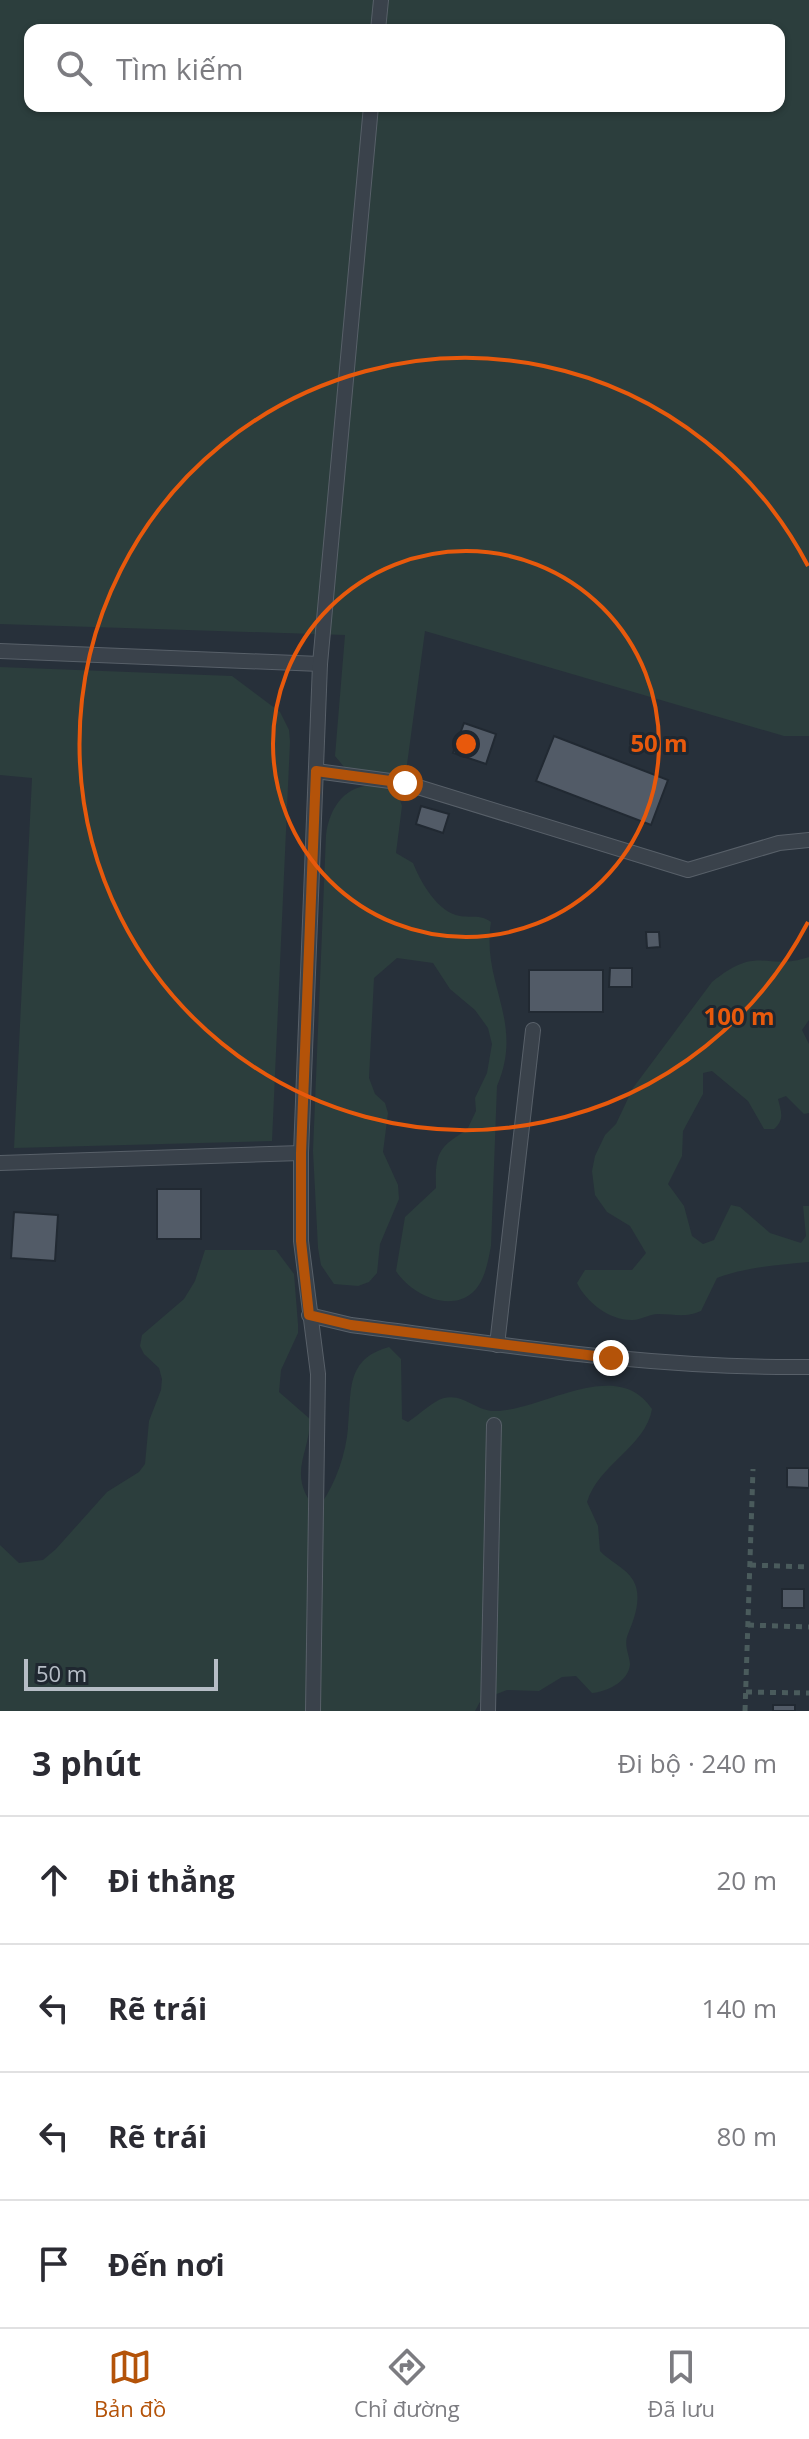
<!DOCTYPE html>
<html lang="vi">
<head>
<meta charset="utf-8">
<style>
  :root { --surface:#fff; --page:#f2f2f3; --text:#2b2b33; --muted:#7c7c81; --line:#e1e1e2; --accent:#b45309 }
  body { margin:0; font-family:"Open Sans",sans-serif; background:var(--page); color:var(--text) }
  .scale { position:absolute; left:24px; bottom:20px; width:194px; box-sizing:border-box; padding-left:8px; border:4px solid #b6bdc6; border-top:0; font-size:22px; line-height:28px; white-space:nowrap; color:#b6bdc6; -webkit-text-stroke:6px #1f2730; paint-order:stroke }
  .stop { position:absolute; width:24px; height:24px; margin:-18px; border:6px solid #b45309; border-radius:50%; background:#fff }
  .stop.end { background:#b45309; border-color:#fff; box-shadow:0 2px 8px #0008 }
  .list { margin:0; padding:0; list-style:none }
  h2 { display:flex; justify-content:space-between; align-items:center; height:104px; margin:0; padding:0 32px; font-size:34px }
  h2 small { font-size:26px; font-weight:400; color:var(--muted) }
  .list li { display:grid; grid-template-columns:52px 1fr auto; gap:24px; align-items:center; box-sizing:border-box; height:128px; padding:0 32px; border-top:2px solid var(--line) }
  .list b { display:block; font-size:30px; white-space:nowrap }
  .list em { font-size:26px; font-style:normal; color:var(--muted) }
  .icon { flex:none; width:44px; height:44px; fill:none; stroke:currentColor; stroke-width:2; stroke-linecap:round; stroke-linejoin:round }
  .map { position:relative; flex:none; width:809px; height:1711px; overflow:hidden }
  .search { position:absolute; background:var(--surface); box-shadow:0 2px 6px #0004; left:24px; right:24px; top:24px; height:88px; display:flex; align-items:center; gap:20px; box-sizing:border-box; padding:0 28px; border-radius:16px; color:var(--muted); font-size:30px }
  .sheet { height:616px; background:var(--surface) }
  nav { display:flex; justify-content:space-around; align-items:center; box-sizing:border-box; height:112px; border-top:2px solid var(--line); background:var(--surface); font-size:22px; color:var(--muted) }
  nav a { display:grid; justify-items:center; gap:4px }
  nav .on { color:var(--accent) }
  .map>svg:first-child { display:block }
  .green { fill:#2c3e3d; fill-rule:evenodd }
  .building { fill:#525b67; stroke:#212932; stroke-width:2 }
  .lines { fill:none; stroke-linecap:round; stroke-linejoin:round }
  .service-casing { stroke:#586069; stroke-width:16 }
  .path { stroke:#4a5b5c; stroke-width:5; stroke-dasharray:6 6; stroke-linecap:butt }
  .service { stroke:#3a424b; stroke-width:14 }
  .route { stroke:#b45309; stroke-width:10 }
  .ring { fill:none; stroke:#e8590c; stroke-width:4 }
  .centre { fill:#e8590c; stroke:#1f2730; stroke-width:4 }
  .ring-label { font-size:24px; text-anchor:middle; font-weight:bold; fill:#e8590c; stroke:#1f2730; stroke-width:6; stroke-linejoin:round; paint-order:stroke }
</style>
</head>
<body>
<div class="map">
<svg width="809" height="1711" viewBox="0 0 809 1711">
  <rect width="100%" height="100%" fill="#27303a"/>
  <g class="green">
    <path d="M0 0H809V736H784L425 631 406 772 402 776 345 768 335 756 345 635 0 624ZM30 30H779V106H30Z"/>
    <path d="M0 667 232 676 280 712 289 730 290 742 272 1141 14 1148 32 778 0 775Z"/>
    <path d="M380 785 398 794 402 806 396 853 413 863C420 881 438 913 460 916 473 918 480 914 491 922 481 984 525 1021 497 1086L491 1246C488 1261 485 1282 472 1293 448 1313 410 1293 396 1271L405 1217 436 1188C435 1154 438 1147 467 1130L476 1111 475 1098 487 1073 492 1044 488 1028 475 1010 450 989 433 963 397 958 374 978 369 1078 375 1094 385 1103 388 1113 383 1152 398 1185 399 1199 380 1244 377 1273 369 1282 358 1286 334 1284 321 1265 318 1248 313 1151 326 835C330 805 347 783 380 785Z"/>
    <path d="M809 957V1020L802 1030 809 1044V1113L804 1114 786 1096 778 1099C781 1112 785 1119 774 1129H764L748 1101 712 1071 703 1073V1094L683 1131 682 1156 668 1184 684 1206 692 1236 703 1244 714 1240 731 1205 740 1207 770 1233 801 1243 806 1236 803 1206H809V1262C778 1265 746 1267 717 1278L701 1311C685 1318 675 1314 658 1314 649 1314 641 1320 633 1320 610 1321 586 1302 577 1283L585 1270H632L646 1253 630 1226 607 1212 595 1195 592 1171 595 1156 605 1135 616 1124 633 1088 712 982C760 943 764 972 809 957Z"/>
    <path d="M205 1250H276L294 1274 298 1324V1333L281 1370 279 1392 310 1419C310 1452 289 1471 311 1503L321 1504C336 1483 346 1453 348 1428 352 1391 345 1359 389 1347L401 1359 402 1419 408 1422C419 1415 433 1401 444 1398 464 1393 477 1412 496 1411 543 1410 617 1356 652 1409 646 1446 598 1465 587 1502L598 1526 600 1551C609 1561 626 1568 633 1580 643 1597 634 1619 628 1634 623 1646 630 1655 630 1665 628 1682 606 1692 592 1693L576 1676 562 1677 539 1691 507 1690 481 1700 475 1711H0V1545L19 1563 43 1560 56 1549 107 1492 139 1472 145 1464 149 1421 161 1390 162 1379 159 1368 144 1354 140 1346 142 1335 184 1299 195 1281Z"/>
  </g>
  <g class="building">
    <path d="M464 723 496 734 486 764 453 753Z"/>
    <path d="M554 736 668 780 651 825 536 781Z"/>
    <path d="M421 806 449 814 443 833 416 824Z"/>
    <path d="M646 932H659L660 947 647 948Z"/>
    <path d="M610 968H632V987H609Z"/>
    <rect x="529" y="970" width="74" height="42"/>
    <rect x="157" y="1189" width="44" height="50"/>
    <path d="M14 1212 58 1215 55 1261 11 1258Z"/>
    <path d="M787 1468H809V1488L787 1487Z"/>
    <rect x="782" y="1589" width="22" height="19"/>
    <rect x="773" y="1705" width="22" height="6"/>
  </g>
  <g class="lines">
    <defs>
      <g id="service">
        <path d="M378 30 381 0"/>
        <path d="M0 651 320 664"/>
        <path d="M316 771 405 783 688 870 779 843 809 840"/>
        <path d="M0 1163 301 1153"/>
        <path d="M309 1315 351 1325C504 1345 655 1369 809 1367"/>
        <path d="M497 1345 533 1030"/>
        <path d="M313 1711 318 1374 301 1241V1153L320 664 371 106"/>
        <path d="M488 1711 494 1425"/>
      </g>
    </defs>
    <use href="#service" class="service-casing"/>
    <g class="path">
      <path d="M750 1565 809 1567"/>
      <path d="M748 1625 809 1627"/>
      <path d="M746 1692 809 1693"/>
      <path d="M745 1711 753 1469"/>
    </g>
    <use href="#service" class="service"/>
  </g>
  <g class="lines">
    <path class="route" d="M405 783 316 771 301 1153V1241L309 1315 351 1325 611 1358"/>
  </g>
  <g class="ring">
    <circle cx="466" cy="744" r="193"/>
    <path d="M808 922A386 386 0 1 1 808 566"/>
  </g>
  <circle cx="466" cy="744" r="12" class="centre"/>
  <g class="ring-label">
    <text x="659" y="752">50 m</text>
    <text x="739" y="1025">100 m</text>
  </g>
</svg>
<div class="scale">50 m</div>
<div class="stop" style="left:405px;top:783px"></div>
<div class="stop end" style="left:611px;top:1358px"></div>
<div class="search"><svg class="icon" aria-label="search" viewBox="0 0 24 24"><circle cx="10" cy="10" r="6"/><path d="M15 15l6 6"/></svg>Tìm kiếm</div>
</div>
<section class="sheet">
<h2>3 phút<small>Đi bộ · 240 m</small></h2>
<ul class="list">
<li><svg class="icon" aria-label="ahead" viewBox="0 0 24 24"><path d="M12 20V5M6 11l6-6 6 6"/></svg><div><b>Đi thẳng</b></div><em>20 m</em></li>
<li><svg class="icon" aria-label="left" viewBox="0 0 24 24"><path d="M17 20v-9H6M10 6l-5 5 5 5"/></svg><div><b>Rẽ trái</b></div><em>140 m</em></li>
<li><svg class="icon" aria-label="left" viewBox="0 0 24 24"><path d="M17 20v-9H6M10 6l-5 5 5 5"/></svg><div><b>Rẽ trái</b></div><em>80 m</em></li>
<li><svg class="icon" aria-label="arrive" viewBox="0 0 24 24"><path d="M6 21V4h12l-3 4 3 4H6"/></svg><div><b>Đến nơi</b></div></li>
</ul>
</section>
<nav>
<a class="on"><svg class="icon" aria-label="map" viewBox="0 0 24 24"><path d="M3 6l6-2 6 2 6-2v14l-6 2-6-2-6 2zM9 4v14M15 6v14"/></svg>Bản đồ</a>
<a><svg class="icon" aria-label="directions" viewBox="0 0 24 24"><path d="M12 3l9 9-9 9-9-9zM9 14v-3h6M13 9l2 2-2 2"/></svg>Chỉ đường</a>
<a><svg class="icon" aria-label="saved" viewBox="0 0 24 24"><path d="M7 4h10v16l-5-4-5 4z"/></svg>Đã lưu</a>
</nav>
</body>
</html>
